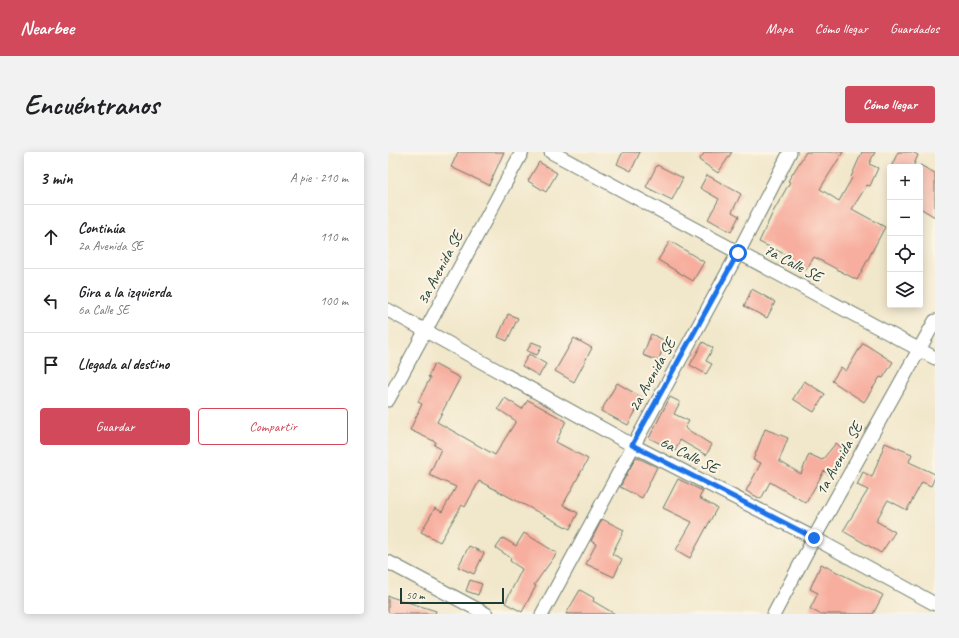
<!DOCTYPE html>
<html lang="es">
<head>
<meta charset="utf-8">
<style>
  :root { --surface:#fff; --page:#f2f2f2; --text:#202124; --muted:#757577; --line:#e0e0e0; --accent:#d1495b }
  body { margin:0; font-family:Caveat,sans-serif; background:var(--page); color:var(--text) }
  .controls { position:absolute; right:12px; top:12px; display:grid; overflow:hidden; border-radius:4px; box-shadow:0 2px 10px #0003 }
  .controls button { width:36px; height:36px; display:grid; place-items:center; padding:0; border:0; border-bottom:1px solid var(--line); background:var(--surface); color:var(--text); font:20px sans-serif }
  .scale { position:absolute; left:12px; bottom:10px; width:104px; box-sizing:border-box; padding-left:4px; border:2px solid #1f3d34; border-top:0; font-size:11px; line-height:14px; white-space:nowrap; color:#1f3d34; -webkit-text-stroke:3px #fcf5e5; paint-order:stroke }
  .stop { position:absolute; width:12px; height:12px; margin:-9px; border:3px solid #1a73e8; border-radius:50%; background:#fff }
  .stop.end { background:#1a73e8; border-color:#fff; box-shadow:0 1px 4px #0008 }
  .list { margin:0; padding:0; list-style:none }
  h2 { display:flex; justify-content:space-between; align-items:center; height:52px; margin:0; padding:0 16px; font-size:17px }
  h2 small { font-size:13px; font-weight:400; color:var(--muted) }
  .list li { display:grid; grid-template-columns:26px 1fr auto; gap:12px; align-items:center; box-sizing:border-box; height:64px; padding:0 16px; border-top:1px solid var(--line) }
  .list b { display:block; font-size:15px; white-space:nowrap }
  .list p { margin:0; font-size:13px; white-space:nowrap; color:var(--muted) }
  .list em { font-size:13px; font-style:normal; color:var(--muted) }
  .actions { display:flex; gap:8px; padding:12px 16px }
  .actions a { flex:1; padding:9px 0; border:1px solid var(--accent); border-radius:4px; text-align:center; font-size:14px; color:var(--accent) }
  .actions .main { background:var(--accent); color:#fff }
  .icon { flex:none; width:22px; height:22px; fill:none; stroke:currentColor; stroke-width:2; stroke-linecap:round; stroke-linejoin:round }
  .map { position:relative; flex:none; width:547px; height:462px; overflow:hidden; border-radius:4px }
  header { display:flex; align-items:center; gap:24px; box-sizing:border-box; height:56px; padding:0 20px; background:var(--accent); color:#fff }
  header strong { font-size:19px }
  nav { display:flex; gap:22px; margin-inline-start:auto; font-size:14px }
  .intro { display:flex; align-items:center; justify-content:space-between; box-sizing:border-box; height:96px; padding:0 24px }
  h1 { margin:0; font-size:28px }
  .button { padding:10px 18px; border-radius:4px; background:var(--accent); color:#fff; font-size:14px; font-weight:700 }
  main { display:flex; gap:24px; padding:0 24px }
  aside { flex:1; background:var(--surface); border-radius:4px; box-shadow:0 2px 10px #0003 }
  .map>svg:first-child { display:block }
  .building { fill:#f7ae9f }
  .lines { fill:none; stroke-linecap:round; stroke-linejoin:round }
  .minor-casing { stroke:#687869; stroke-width:15 }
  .minor { stroke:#fff; stroke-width:13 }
  .route { stroke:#1a73e8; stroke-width:5 }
  .labels { text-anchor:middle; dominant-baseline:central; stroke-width:4; stroke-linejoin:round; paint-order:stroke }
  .street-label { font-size:16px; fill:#1f3d34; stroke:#fcf5e5 }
</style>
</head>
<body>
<header>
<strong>Nearbee</strong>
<nav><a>Mapa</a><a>Cómo llegar</a><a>Guardados</a></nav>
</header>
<div class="intro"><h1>Encuéntranos</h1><a class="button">Cómo llegar</a></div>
<main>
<aside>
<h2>3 min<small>A pie · 210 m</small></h2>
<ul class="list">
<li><svg class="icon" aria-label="ahead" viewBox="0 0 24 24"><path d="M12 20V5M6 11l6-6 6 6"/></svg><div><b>Continúa</b><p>2a Avenida SE</p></div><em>110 m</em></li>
<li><svg class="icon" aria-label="left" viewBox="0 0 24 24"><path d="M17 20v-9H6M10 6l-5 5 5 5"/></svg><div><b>Gira a la izquierda</b><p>6a Calle SE</p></div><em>100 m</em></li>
<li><svg class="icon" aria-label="arrive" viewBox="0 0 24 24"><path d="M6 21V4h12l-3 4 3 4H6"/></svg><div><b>Llegada al destino</b></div></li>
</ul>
<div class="actions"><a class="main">Guardar</a><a>Compartir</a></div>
</aside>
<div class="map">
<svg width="547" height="462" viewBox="0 0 547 462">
  <rect width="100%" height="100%" fill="#fcf5e5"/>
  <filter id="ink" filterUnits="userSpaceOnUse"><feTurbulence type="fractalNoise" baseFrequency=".025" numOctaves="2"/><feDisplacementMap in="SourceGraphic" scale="8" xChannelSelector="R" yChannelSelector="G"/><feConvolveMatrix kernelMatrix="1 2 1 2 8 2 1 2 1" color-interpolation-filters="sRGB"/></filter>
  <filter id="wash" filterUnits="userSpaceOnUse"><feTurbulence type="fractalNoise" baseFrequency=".012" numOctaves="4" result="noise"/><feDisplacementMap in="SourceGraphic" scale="16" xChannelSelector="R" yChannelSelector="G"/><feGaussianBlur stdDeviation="0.9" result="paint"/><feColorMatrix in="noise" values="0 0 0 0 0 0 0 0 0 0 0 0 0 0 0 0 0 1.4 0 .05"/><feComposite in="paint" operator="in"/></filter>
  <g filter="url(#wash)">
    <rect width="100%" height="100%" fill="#f1e7cb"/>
    <g id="blocks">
      <g class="building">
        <path d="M70 0H116L101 33 63 15Z"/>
        <path d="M235 0H252L243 19 229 12Z"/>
        <path d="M317 0H344L330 21 311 8Z"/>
        <path d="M418 0H455L432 37 451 49 464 26 463 25 474 0H487L481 12 490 16 482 34 479 33 464 57 497 75 469 128 426 105 418 118 401 108 403 105 371 90 385 60 402 30 400 29Z"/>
        <path d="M510 0H524L530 3 525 15H503Z"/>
        <path d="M151 10 169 21 158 40 140 29Z"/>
        <path d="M269 13 295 26 284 48 258 35Z"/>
        <path d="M532 13 547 21V65L532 56Z"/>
        <path d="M319 23 353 42 344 60 351 64 343 80 320 67 331 47 312 36Z"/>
        <path d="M282 89 316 110 305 129 270 108Z"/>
        <path d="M364 137 387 150 379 166 356 154Z"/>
        <path d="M120 162 130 166 119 189 110 185Z"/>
        <path d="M263 182 278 189 270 209 255 203Z"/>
        <path d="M186 186 204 196 186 230 167 219Z"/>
        <path d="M144 190 154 194 149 203 139 199Z"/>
        <path d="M315 190 325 196 318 209 324 212 318 222 302 213Z"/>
        <path d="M475 191 505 210 495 226 492 225 476 250 444 229 453 215 458 219Z"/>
        <path d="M141 202 158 212 151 224 134 214Z"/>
        <path d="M46 212 72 226 49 270 107 303 128 269 110 257 117 246 134 257 140 248 178 269 168 290 200 307 175 353 190 361 182 377 91 329 77 355 74 353 52 390 33 380 47 356 54 360 68 335 41 323 53 297 46 293 48 290 22 278 34 252 30 250 42 226 40 225Z"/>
        <path d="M416 229 437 242 426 260 405 247Z"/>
        <path d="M229 231 255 246 240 273 213 259Z"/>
        <path d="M282 245 292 250 286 262 301 269 297 276 324 293 318 303 292 288 287 299 261 286Z"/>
        <path d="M377 277 400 286 391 309 413 322 421 302 434 308 448 291 460 300 441 323 436 319 418 351 382 330 373 347 358 339 373 311 365 308Z"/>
        <path d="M497 291 524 302 521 310 547 322V325L543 334 534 330 519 358 500 348 488 369 507 380 493 401 455 379 480 338 469 333 475 320 484 325Z"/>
        <path d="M248 305 269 315 254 346 232 335Z"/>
        <path d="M290 327 315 339 311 346 329 356 302 406 288 398 304 370 275 356Z"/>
        <path d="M214 367 236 378 224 402 234 407 226 425 198 412 208 392 203 389Z"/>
        <path d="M136 381 169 401 146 433 148 434 134 460 117 451 134 417 122 409 123 406 108 396 115 386 128 394Z"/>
        <path d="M81 394 96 401 86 422 70 415Z"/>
        <path d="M433 412 495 443 485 462H432L422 457 430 441 422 437Z"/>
        <path d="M82 428 94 432 90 443 78 439Z"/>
        <path d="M192 438 206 446 205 449 227 462H178Z"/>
        <path d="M0 444 48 459 47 462H0Z"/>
      </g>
    </g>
  </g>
  <g filter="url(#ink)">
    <use href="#blocks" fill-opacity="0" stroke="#687869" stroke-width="1"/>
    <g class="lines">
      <defs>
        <g id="minor">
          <path d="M163 0 547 206"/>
          <path d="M0 158 244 293 426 386 547 452"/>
          <path d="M0 248 134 0"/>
          <path d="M0 410 98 462"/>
          <path d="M154 462 350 101 402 0"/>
          <path d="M386 462 426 386 547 169"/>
        </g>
      </defs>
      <use href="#minor" class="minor-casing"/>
      <use href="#minor" class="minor"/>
    </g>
  </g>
  <g class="lines" filter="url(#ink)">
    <path class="route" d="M350 101 244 293 426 386"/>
  </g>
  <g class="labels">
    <g class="street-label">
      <text transform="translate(405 111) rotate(28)">7a Calle SE</text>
      <text transform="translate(52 116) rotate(-62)">3a Avenida SE</text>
      <text transform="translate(264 223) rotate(-61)">2a Avenida SE</text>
      <text transform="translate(301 303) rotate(27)">6a Calle SE</text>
      <text transform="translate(451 307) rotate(-61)">1a Avenida SE</text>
    </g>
  </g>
</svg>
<div class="controls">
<button>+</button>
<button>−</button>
<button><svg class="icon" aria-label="locate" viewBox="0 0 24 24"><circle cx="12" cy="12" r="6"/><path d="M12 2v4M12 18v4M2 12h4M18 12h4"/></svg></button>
<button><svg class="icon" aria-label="layers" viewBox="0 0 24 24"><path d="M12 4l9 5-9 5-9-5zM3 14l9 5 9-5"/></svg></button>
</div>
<div class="scale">50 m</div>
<div class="stop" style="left:350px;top:101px"></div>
<div class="stop end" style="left:426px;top:386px"></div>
</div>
</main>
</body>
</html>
